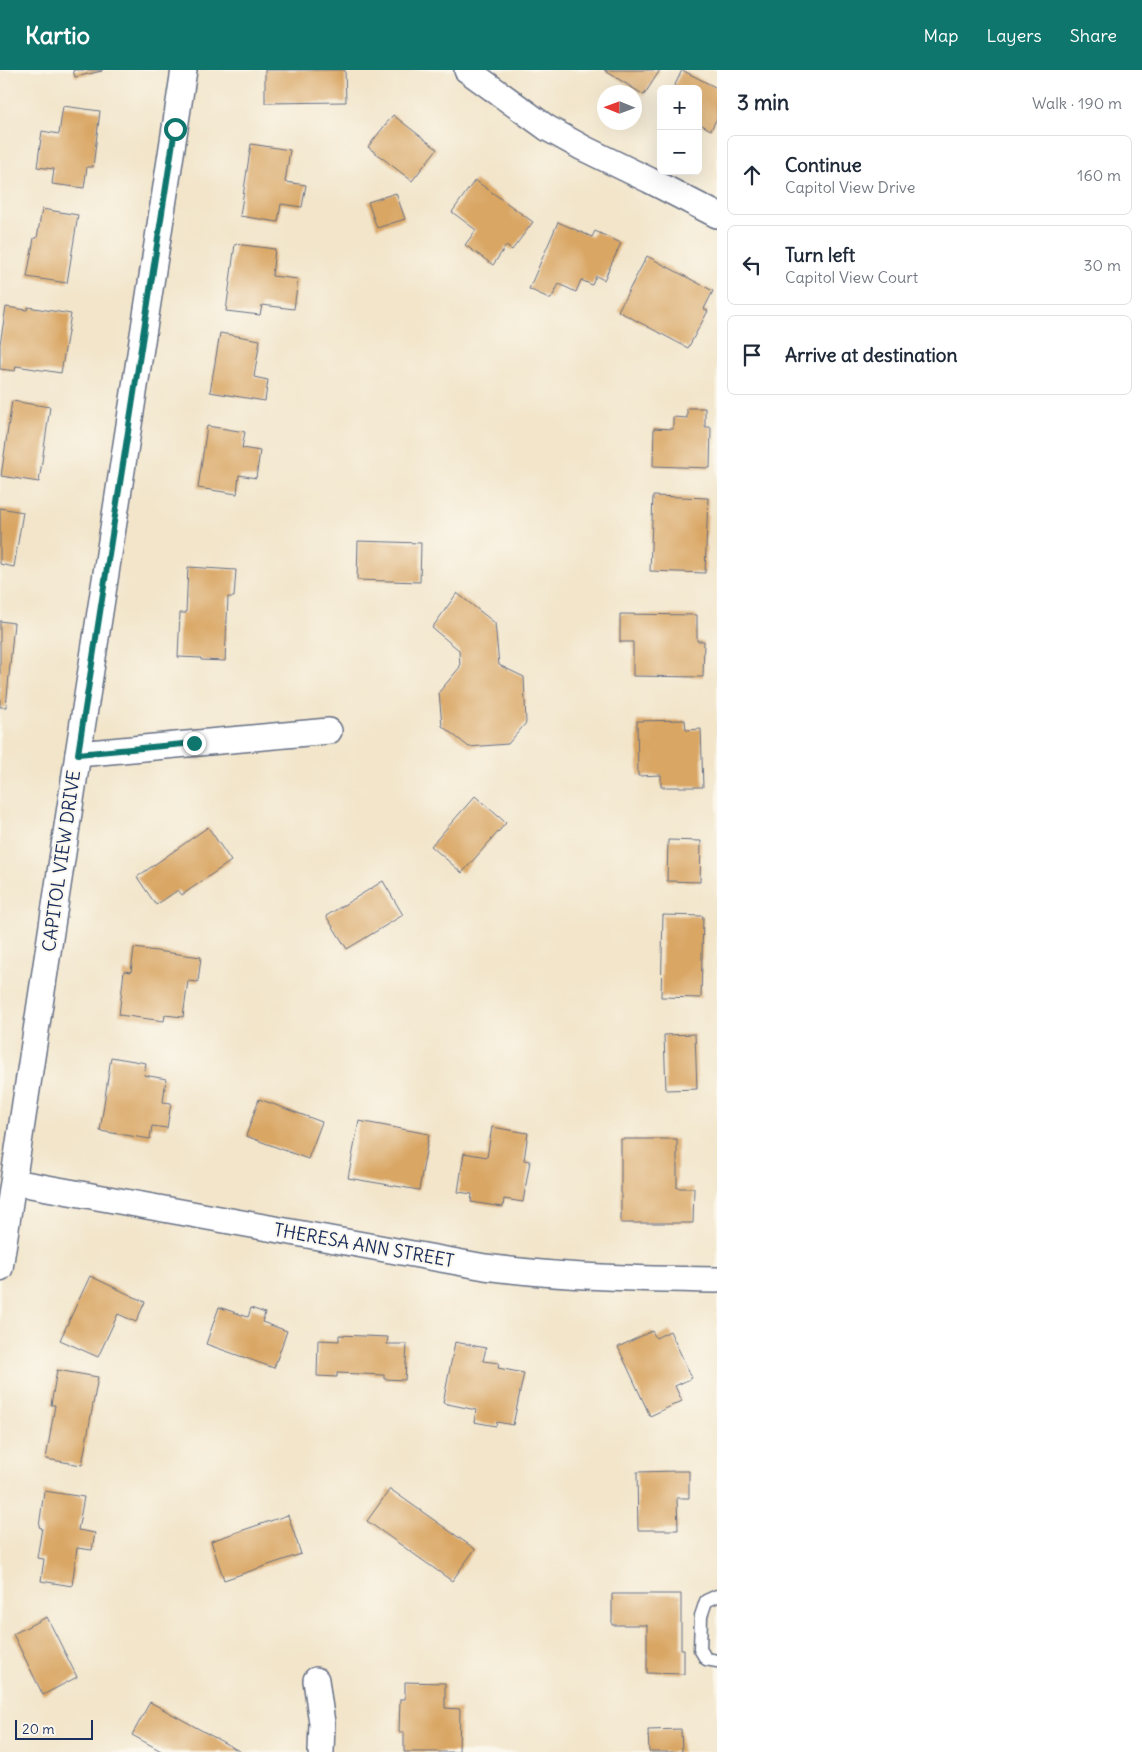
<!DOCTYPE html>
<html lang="en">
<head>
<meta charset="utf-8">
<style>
  :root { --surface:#fff; --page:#f2f2f3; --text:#1f2937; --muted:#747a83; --line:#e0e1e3; --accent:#0f766e }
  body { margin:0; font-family:Delius,sans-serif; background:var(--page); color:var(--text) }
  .controls { position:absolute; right:15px; top:15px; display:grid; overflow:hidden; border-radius:8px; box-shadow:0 5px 20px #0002 }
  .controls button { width:45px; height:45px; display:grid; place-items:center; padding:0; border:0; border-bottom:1px solid var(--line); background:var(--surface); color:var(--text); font:25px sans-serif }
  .compass { position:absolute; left:597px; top:15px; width:45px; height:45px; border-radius:50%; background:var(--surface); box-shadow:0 5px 20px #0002; rotate:271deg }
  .scale { position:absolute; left:15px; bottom:12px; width:78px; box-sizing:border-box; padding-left:5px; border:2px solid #1b2f5e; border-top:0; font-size:14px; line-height:18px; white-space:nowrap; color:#1b2f5e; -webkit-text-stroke:4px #fbf7ec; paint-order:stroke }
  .stop { position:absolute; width:15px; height:15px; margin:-11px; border:4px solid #0f766e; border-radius:50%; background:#fff }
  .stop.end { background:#0f766e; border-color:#fff; box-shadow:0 1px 5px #0008 }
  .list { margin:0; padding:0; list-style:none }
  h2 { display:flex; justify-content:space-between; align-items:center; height:65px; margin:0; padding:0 20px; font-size:21px }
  h2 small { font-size:16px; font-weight:400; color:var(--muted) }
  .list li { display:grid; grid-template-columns:32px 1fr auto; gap:15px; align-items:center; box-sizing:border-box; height:80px; margin:0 10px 10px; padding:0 10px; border:1px solid var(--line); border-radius:8px }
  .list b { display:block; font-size:19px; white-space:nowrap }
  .list p { margin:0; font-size:16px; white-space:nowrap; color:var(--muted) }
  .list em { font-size:16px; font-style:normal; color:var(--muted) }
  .icon { flex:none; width:28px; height:28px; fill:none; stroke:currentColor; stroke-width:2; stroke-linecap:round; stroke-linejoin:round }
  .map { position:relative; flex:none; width:717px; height:1682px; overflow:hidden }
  header { display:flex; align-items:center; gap:30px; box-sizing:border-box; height:70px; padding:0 25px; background:var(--accent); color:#fff }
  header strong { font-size:24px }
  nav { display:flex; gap:28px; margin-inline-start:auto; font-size:18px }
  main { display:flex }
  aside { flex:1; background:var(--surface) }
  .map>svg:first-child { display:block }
  .building { fill:#d9a664 }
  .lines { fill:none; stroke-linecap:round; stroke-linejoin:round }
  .service-casing { stroke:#666f84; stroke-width:15 }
  .minor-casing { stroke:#666f84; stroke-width:28 }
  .service { stroke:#fff; stroke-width:12 }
  .minor { stroke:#fff; stroke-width:25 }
  .route { stroke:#0f766e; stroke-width:6 }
  .labels { text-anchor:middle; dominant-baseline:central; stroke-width:4; stroke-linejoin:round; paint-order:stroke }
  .street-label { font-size:18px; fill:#1b2f5e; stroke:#fbf7ec }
</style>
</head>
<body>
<header>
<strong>Kartio</strong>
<nav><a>Map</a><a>Layers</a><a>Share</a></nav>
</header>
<main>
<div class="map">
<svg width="717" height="1682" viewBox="0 0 717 1682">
  <rect width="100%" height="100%" fill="#fbf7ec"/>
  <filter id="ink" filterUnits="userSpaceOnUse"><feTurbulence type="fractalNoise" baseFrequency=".02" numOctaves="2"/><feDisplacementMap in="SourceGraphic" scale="10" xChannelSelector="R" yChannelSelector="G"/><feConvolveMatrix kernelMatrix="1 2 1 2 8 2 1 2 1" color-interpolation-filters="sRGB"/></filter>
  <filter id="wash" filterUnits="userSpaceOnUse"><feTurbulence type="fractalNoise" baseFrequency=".0096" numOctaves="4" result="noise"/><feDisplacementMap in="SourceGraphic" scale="20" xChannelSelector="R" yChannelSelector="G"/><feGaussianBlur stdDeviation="1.12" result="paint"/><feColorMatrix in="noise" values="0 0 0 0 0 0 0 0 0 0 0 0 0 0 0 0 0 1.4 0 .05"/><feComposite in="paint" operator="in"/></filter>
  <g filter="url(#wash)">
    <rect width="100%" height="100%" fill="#f2e5ca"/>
    <g id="blocks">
      <g class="building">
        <path d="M73 0H102V1L75 7Z"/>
        <path d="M265 0H345L346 32 265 33Z"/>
        <path d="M604 0H660L644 25Z"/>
        <path d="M682 0 717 18V48L711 60 698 53V19H673Z"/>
        <path d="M63 36 100 41 93 97H87L84 118 52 114 54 99 37 97 42 61 59 64Z"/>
        <path d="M393 45 437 79 412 111 368 77Z"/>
        <path d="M251 74 290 80 285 112 306 115 302 137 281 134 278 152 240 146Z"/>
        <path d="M475 110 533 152 512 180 506 176 493 195 465 175 476 160 452 142Z"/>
        <path d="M396 123 405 149 377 158 368 132Z"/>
        <path d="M42 139 78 145 67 213 27 207 34 168H37Z"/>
        <path d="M558 152 592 167 595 161 621 173 604 210 596 206 592 215 581 210 576 222 559 214 551 229 529 219Z"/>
        <path d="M235 174 275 179 272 206 298 209 294 239 262 235 260 245 226 241Z"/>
        <path d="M647 186 713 221 704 239 708 241 688 278 618 241Z"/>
        <path d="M6 237 27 240 28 237 71 244 61 303 16 296 15 301 0 299V274Z"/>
        <path d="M220 263 260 270 254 307 268 310 265 331 210 322Z"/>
        <path d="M12 331 50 337 39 412 1 406Z"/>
        <path d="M687 338H705V357H711L710 398 653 396 654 358 673 359V347L687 348Z"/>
        <path d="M207 356 245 362 242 378 260 381 256 408 239 405 237 424 198 418Z"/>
        <path d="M653 426 708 428 705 503 650 501Z"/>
        <path d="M0 438 23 442 14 497 0 494Z"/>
        <path d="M358 471 421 473 420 512 357 510Z"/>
        <path d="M188 497 236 500 234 527H228L225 591 201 590V588L178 587 180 543H186Z"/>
        <path d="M457 523 495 553 499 595 524 607 526 653 508 674 469 677 442 656 439 622 460 597 459 580 432 558Z"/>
        <path d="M620 544 697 545V571H704L703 607 633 606V572H620Z"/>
        <path d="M0 551 14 553 6 637H0Z"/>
        <path d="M685 650 686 660 701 659 703 717H661V705L638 706 637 651Z"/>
        <path d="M475 726 506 753 462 803 431 776Z"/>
        <path d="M208 757 231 791 182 825 178 820 156 835 137 807Z"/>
        <path d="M668 770 701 771 700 812 667 811Z"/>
        <path d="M383 811 403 845 347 879 326 846Z"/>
        <path d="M663 845 703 846 701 928 661 927Z"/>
        <path d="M134 878 201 887 198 912 188 911 183 947 165 945 164 951 119 945 124 901 131 902Z"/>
        <path d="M695 964 697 1019 666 1020 664 965Z"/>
        <path d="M111 987 146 993 144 1005 166 1009 163 1032 171 1033 167 1058 152 1056 150 1069 100 1061Z"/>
        <path d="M259 1029 322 1052 308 1089 246 1066Z"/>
        <path d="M359 1051 429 1064 419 1120 348 1108Z"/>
        <path d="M492 1057 528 1063 524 1090 530 1091 523 1132 504 1129 503 1137 471 1132 472 1124 458 1122 464 1083 487 1087Z"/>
        <path d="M621 1069H677V1118H694L693 1153H621Z"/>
        <path d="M90 1206 145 1232 136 1252 118 1244 98 1287 60 1270Z"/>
        <path d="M219 1237 248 1247 251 1238 265 1243 262 1252 287 1261 274 1298 206 1274Z"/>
        <path d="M652 1261 656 1268 670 1261 692 1308 675 1316 682 1331 650 1346 618 1277Z"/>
        <path d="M339 1265 388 1267 387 1274H407L405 1310 384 1309V1305L337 1303V1307L317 1306 318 1270 339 1271Z"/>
        <path d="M455 1272 486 1278 483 1291 499 1293 498 1298 524 1303 513 1355 497 1352 496 1356 474 1352 476 1340 443 1333Z"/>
        <path d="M57 1300 98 1307 82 1395 46 1389 55 1335H51Z"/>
        <path d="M677 1401H689V1428H677L678 1460H638L637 1402Z"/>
        <path d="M390 1419 475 1479 452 1511 367 1451Z"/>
        <path d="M44 1421 84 1427 78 1460 95 1463 92 1480 77 1478 72 1516 41 1511 44 1489 37 1488 42 1458 39 1457Z"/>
        <path d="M288 1445 301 1484 224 1510 211 1471Z"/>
        <path d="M612 1524H681V1579H684V1604L647 1603V1555H612Z"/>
        <path d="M47 1547 77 1607 43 1625 13 1564Z"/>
        <path d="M405 1612 445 1613V1638L460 1639 459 1682H404V1662H399L400 1629H405Z"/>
        <path d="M150 1632 241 1682H163L132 1665Z"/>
        <path d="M681 1659 682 1682H649L648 1660Z"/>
      </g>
    </g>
  </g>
  <g filter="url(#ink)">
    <use href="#blocks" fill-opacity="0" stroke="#666f84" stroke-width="1"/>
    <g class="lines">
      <defs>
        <path id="service" d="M717 1526 706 1531 701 1546 700 1579 706 1589 717 1591"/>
        <g id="minor">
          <path d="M467 0 547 58 583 78 649 110 717 145"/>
          <path d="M78 684 329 661"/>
          <path d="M14 1112 485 1197C562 1207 640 1209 717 1210"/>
          <path d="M0 1198 78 684 184 0"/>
          <path d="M316 1610 322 1653 321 1682"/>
        </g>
      </defs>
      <use href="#service" class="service-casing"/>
      <use href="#minor" class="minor-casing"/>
      <use href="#service" class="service"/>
      <use href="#minor" class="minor"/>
    </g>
  </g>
  <g class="lines" filter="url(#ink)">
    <path class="route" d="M175 59 78 684 194 673"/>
  </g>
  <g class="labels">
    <g class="street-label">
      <text transform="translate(61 791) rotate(-82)">CAPITOL VIEW DRIVE</text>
      <text transform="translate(364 1175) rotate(10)">THERESA ANN STREET</text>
    </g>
  </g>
</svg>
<div class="controls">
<button>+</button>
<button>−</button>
</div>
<svg class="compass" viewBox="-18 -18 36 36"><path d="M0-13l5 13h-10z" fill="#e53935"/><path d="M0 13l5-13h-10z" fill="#747a83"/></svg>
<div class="scale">20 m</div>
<div class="stop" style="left:175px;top:59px"></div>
<div class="stop end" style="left:194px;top:673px"></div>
</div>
<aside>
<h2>3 min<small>Walk · 190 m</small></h2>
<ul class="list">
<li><svg class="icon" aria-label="ahead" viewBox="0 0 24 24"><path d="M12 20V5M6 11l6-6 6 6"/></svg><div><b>Continue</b><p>Capitol View Drive</p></div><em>160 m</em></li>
<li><svg class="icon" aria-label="left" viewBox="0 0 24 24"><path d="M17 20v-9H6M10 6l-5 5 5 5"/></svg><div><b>Turn left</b><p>Capitol View Court</p></div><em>30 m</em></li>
<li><svg class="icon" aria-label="arrive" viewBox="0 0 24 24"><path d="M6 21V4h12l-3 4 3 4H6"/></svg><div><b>Arrive at destination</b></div></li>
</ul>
</aside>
</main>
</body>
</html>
